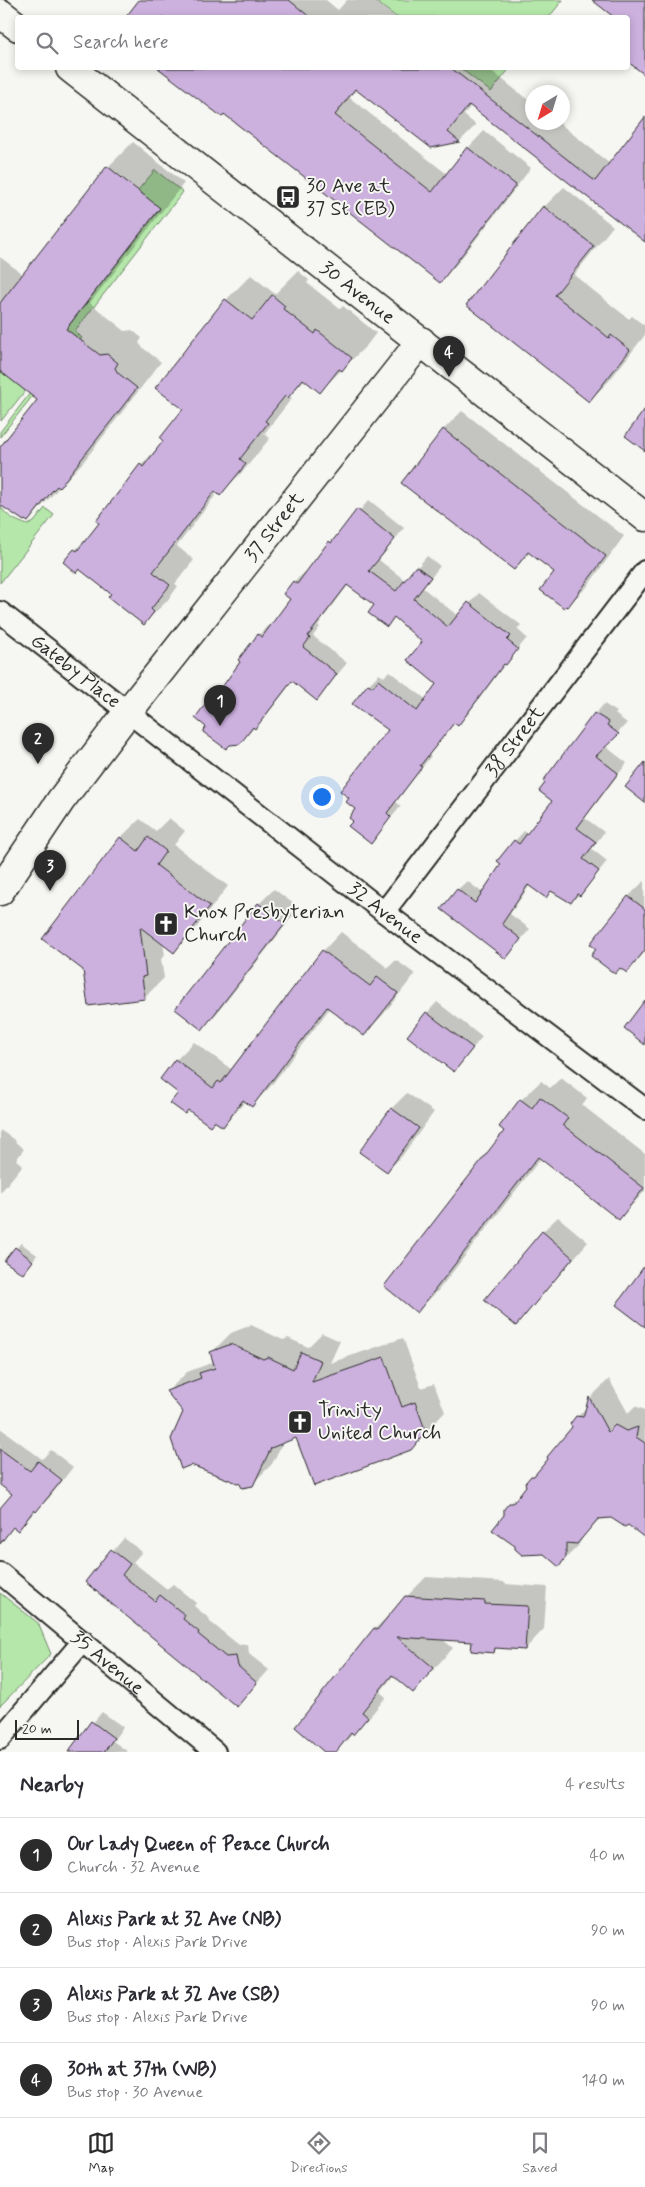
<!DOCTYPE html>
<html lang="en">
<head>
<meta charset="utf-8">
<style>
  :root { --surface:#fff; --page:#f2f2f3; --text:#2b2b33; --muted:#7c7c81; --line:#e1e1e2; --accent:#2b2b2b }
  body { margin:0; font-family:Mynerve,sans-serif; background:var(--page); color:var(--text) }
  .compass { position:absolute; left:525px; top:85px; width:45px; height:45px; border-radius:50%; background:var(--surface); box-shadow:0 2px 8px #0003; rotate:218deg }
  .scale { position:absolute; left:15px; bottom:12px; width:64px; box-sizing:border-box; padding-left:5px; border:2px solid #2b2b2b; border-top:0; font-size:14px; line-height:18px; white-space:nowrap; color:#2b2b2b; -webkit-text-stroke:4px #f6f6f2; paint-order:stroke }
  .you { position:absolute; left:321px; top:796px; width:18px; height:18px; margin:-12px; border:4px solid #fff; border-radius:50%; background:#1a73e8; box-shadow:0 0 0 8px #1a73e833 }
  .badge { display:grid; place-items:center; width:32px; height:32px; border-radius:50%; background:var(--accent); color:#fff; font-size:16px; font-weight:700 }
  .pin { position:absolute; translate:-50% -41px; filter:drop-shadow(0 1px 2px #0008) }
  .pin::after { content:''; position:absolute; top:26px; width:18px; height:15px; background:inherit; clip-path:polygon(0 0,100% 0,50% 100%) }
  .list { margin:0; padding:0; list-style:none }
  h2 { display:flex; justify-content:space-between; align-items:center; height:65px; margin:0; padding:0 20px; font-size:21px }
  h2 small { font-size:16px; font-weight:400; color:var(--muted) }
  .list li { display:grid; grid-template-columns:32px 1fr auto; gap:15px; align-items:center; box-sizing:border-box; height:75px; padding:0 20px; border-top:1px solid var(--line) }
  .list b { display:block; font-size:19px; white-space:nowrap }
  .list p { margin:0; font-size:16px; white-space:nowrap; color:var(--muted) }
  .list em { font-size:16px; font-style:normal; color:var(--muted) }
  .icon { flex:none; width:28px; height:28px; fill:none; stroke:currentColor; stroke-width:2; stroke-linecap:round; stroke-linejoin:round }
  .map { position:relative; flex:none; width:645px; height:1752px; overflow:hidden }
  .search { position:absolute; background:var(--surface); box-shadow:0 2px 8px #0003; left:15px; right:15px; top:15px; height:55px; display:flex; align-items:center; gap:12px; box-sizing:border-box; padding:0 18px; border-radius:5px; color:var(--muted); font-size:19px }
  .sheet { height:365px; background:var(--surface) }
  nav { display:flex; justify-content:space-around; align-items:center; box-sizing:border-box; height:70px; border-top:1px solid var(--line); background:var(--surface); font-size:14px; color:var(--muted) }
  nav a { display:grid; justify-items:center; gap:2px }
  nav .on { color:var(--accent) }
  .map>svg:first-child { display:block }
  .green { fill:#b4e7a9; stroke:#70896a }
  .shadow { fill:#0003 }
  .building { fill:#ccb0de; stroke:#2b2b2b }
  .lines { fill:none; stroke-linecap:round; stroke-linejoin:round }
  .street-casing { stroke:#2b2b2b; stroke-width:24 }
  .secondary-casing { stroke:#2b2b2b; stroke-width:31 }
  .street { stroke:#f6f6f2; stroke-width:20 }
  .secondary { stroke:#f6f6f2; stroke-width:28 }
  .labels { text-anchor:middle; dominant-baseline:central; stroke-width:4; stroke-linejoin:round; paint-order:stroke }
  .poi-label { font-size:20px; fill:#2b2b2b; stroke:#f6f6f2; text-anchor:start }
  .street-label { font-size:20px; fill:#2b2b2b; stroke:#f6f6f2 }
</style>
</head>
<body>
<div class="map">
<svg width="645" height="1752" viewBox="0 0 645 1752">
  <rect width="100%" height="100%" fill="#f6f6f2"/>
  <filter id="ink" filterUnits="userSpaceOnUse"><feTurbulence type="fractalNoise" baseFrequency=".02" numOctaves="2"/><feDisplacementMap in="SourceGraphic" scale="10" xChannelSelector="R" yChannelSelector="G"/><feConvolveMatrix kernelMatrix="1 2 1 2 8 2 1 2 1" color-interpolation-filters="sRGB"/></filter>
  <g filter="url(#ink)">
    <g class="green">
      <path d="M374 0H563L549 17H396Z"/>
      <path d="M460 68H510L491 92Z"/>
      <path d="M155 170 183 192 75 331 82 338 75 346 73 345 0 437V432L41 379 37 376 1 421 0 371 21 387 160 209 138 190Z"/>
      <path d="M0 506C7 517 16 521 28 525L34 522 45 508 54 515 0 583Z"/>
      <path d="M0 1593 38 1623 51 1654 0 1706Z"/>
    </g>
    <g class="shadow">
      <path d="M140 0H326L338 10 347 0H374L396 18H126Z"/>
      <path d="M604 0H645V74L628 60V18Z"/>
      <path d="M169 68H488L532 103V122H558L610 164 645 119V241L471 105 464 115 476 125 460 141 431 147 357 89 350 98 447 174 468 148 484 131 531 168 456 265 440 281Z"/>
      <path d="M133 142 184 183 90 303 125 331 132 330 142 338 139 343 143 348 161 362 84 461 28 521 0 499V449L39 399 0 369V257L24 275 108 167Z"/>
      <path d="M564 187 613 226 574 275 629 319 632 316 645 326V335L609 381 589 401 467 305 544 207Z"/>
      <path d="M298 271 309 280 307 283 340 309 343 306 376 333 367 345 320 391 305 379 292 393 289 396 292 398 264 434 270 438 245 469 220 494 218 492 177 546 194 560 175 584 178 586 169 599 144 623 113 594 75 550 96 529 141 465 163 443 184 409 226 300 251 275 275 294Z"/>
      <path d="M462 411 624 536 587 587 568 605 556 572 530 552 514 569 443 430Z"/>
      <path d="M369 500 404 528 379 560 406 581 427 556 440 566 423 588 458 616 479 593 521 625 517 629 527 638 505 664 468 714 458 724 455 722 429 755 431 756 396 802 401 806 371 842 354 820 390 730 369 684 379 674 384 677 389 671 427 700 438 684 423 641 395 617 387 625 376 605 349 584 318 625 320 627 313 636 347 663 317 699 293 681 265 717 239 743 208 727 196 718 221 689 259 635 269 625 271 626 292 599 285 594 294 582 305 572 306 573 330 542 341 532Z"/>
      <path d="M604 704 617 712 615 714 627 723 605 746 627 763 585 818 604 832 592 849 607 861 589 884 571 902 552 890 530 885 510 914 530 929 506 957 457 890 467 881 483 893 503 864 515 841 524 831 528 834 554 801 595 714Z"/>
      <path d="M169 818 185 831 174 845 228 886 193 932 174 951 163 943 165 955 161 959 164 978 144 998 120 838 140 819 156 831Z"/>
      <path d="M644 881 645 952 627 971 591 944 629 896Z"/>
      <path d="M274 889 299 908 217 1013 201 1028 259 904Z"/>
      <path d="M341 932 388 968 396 960 415 974 382 1016 364 1034 330 1008 270 1087 252 1105 246 1101 223 1126 180 1093 176 1060 194 1042 231 1069 323 951Z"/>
      <path d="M437 1002 482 1037 454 1071 427 1013Z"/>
      <path d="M561 1078 587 1098 582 1105 645 1154V1191L619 1219 541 1158 437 1292 417 1311 521 1100 541 1081 550 1088Z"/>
      <path d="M407 1093 434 1112 402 1156 387 1171 361 1152 392 1108Z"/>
      <path d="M0 1130 16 1141 15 1142 24 1149 16 1160 23 1165 0 1193Z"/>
      <path d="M558 1217 588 1242 516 1325 542 1232Z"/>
      <path d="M21 1243 37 1255 23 1273 6 1260Z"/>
      <path d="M251 1325 283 1340 288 1338 308 1347 322 1333 340 1341 330 1363 403 1338 421 1388 434 1384 445 1412 410 1449 297 1436 283 1442 272 1464 252 1484 168 1391 187 1372 211 1363 214 1360 211 1353 231 1333Z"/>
      <path d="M609 1379 628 1413 635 1406 645 1410V1536L628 1524 611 1516 601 1517 585 1534 578 1546 559 1565 505 1515 510 1504 526 1488 532 1477 546 1463 573 1427 577 1417 587 1407 590 1398Z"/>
      <path d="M0 1428 42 1459 51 1450 73 1467 49 1498 18 1529 14 1526 0 1524V1512L14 1493 0 1483Z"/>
      <path d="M124 1538 142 1552 133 1562 167 1589 173 1584 196 1603 194 1606 210 1619 209 1621 239 1645 248 1644 249 1654 269 1670 237 1705 87 1582Z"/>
      <path d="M426 1577 504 1582 505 1584 547 1587 544 1629 525 1649 498 1647 494 1651 473 1641 442 1639 453 1648 413 1692 394 1675 380 1692 386 1697 372 1714 335 1752H326L375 1629Z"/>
      <path d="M102 1712 123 1727 113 1741 128 1752H69Z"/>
    </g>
    <g class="building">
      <path d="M139 0H289L311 18H125Z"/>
      <path d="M592 0H645V75L628 62V18H615Z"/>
      <path d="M158 68H451L595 181 645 117V242L469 105 448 132 460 142 431 148 355 89 335 115 432 192 467 147 516 185 440 283 224 114 222 117Z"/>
      <path d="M107 166 160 208 66 329 100 355 107 354 118 363 115 368 118 373 137 388 59 488 57 486 52 491 28 522 25 520 24 521 0 505V447L37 400 0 371V303Z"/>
      <path d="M543 206 594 246 555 295 609 338 611 335 630 350 589 402 466 305Z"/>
      <path d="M272 295 285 306 283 309 315 334 317 330 352 358 342 371 339 369 320 393 303 379 288 398 285 396 265 421 268 423 240 459 246 464 220 496 215 491 153 572 170 585 151 609 154 612 144 625 108 597 111 594 79 569 76 573 63 562 74 549 77 551 99 523 96 521 121 489 140 464 143 467 163 441 160 438 183 409 155 388 225 299 252 320Z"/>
      <path d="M645 409V451L625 436Z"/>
      <path d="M443 429 606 556 568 607 566 606 564 608 540 590 554 572 528 552 514 570 401 483Z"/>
      <path d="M357 509 395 539 369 571 396 591 416 566 431 577 414 599 448 627 468 602 511 636 507 640 518 649 506 665 504 664 458 726 454 723 420 766 422 767 387 813 391 817 371 844 348 826 353 821 349 818 355 809 346 802 349 798 340 791 388 730 352 704 368 684 373 687 378 680 417 711 436 684 407 660 422 642 394 617 387 627 368 613 374 605 347 585 308 636 310 638 303 647 337 674 317 701 292 681 255 729 253 727 240 744 230 745 226 749 203 732 206 727 195 718 209 699 212 701 240 662 238 660 258 634 262 637 290 599 283 594 293 581 297 584 329 541 331 543Z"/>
      <path d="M594 713 609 722 607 725 619 734 596 756 618 773 577 828 596 842 583 859 599 871 580 896 577 894 571 903 551 891 546 898 528 885 502 924 521 939 506 959 441 909 457 889 475 903 501 864 497 861 514 840 519 844 552 801 539 791 545 783 543 781Z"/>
      <path d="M645 762V803L625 787Z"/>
      <path d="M120 837 138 851 148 837 166 851 156 865 210 906 174 953 140 927 146 976 142 977 145 999 88 1006 83 970 42 939Z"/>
      <path d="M628 896 645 909V950L627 973 620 968 615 974 591 956 596 949 590 944Z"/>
      <path d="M258 903 285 924 202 1030 175 1009Z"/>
      <path d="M322 950 370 986 377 977 398 993 364 1036 327 1007 252 1107 243 1100 223 1127 214 1121 210 1126 188 1110 185 1114 170 1103 178 1093 160 1079 175 1059 213 1088 218 1081 221 1083Z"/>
      <path d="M645 1000V1045L624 1028Z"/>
      <path d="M426 1012 473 1048 454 1072 407 1036Z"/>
      <path d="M540 1097 568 1118 563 1125 644 1188 619 1220 538 1157 417 1313 384 1286 504 1131 499 1127 520 1099 532 1108Z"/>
      <path d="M391 1108 419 1128 387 1172 359 1152Z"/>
      <path d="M542 1231 573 1258 516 1326 484 1300Z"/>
      <path d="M15 1247 33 1261 23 1274 4 1261Z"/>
      <path d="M645 1265V1327L616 1305Z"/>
      <path d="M231 1344 263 1359 268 1357 293 1369 301 1352 321 1361 312 1382 384 1357 402 1407 415 1402 426 1432 411 1450 314 1486 296 1438 271 1448 253 1486 242 1488 240 1484 191 1465 181 1469 171 1439 183 1412 166 1391 201 1378 199 1373 215 1368 210 1352Z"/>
      <path d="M589 1397 608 1432 615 1425 626 1431 638 1427 636 1437 645 1443V1538L628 1525 625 1527 611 1518 598 1519 577 1544 566 1543V1557L559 1567 544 1554 522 1555 515 1549V1546L492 1530 504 1515V1509L509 1503H513L526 1486 525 1483 531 1476H534L548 1459 547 1457 572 1427 570 1424 576 1416 583 1417Z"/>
      <path d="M0 1449 30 1471 38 1461 62 1480 36 1512 34 1510 18 1531 13 1527 0 1544V1508L12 1494 0 1485Z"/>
      <path d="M111 1549 130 1564 122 1575 155 1601 160 1595 185 1615 183 1619 199 1632 198 1634 226 1657 236 1656 238 1666 257 1683 237 1707 85 1582Z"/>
      <path d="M405 1596 485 1601V1604L528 1606 525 1650 495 1648 494 1653 471 1651 472 1642 397 1637 434 1668 413 1693 392 1675 362 1712 368 1717 353 1735 351 1733 336 1752H324L295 1727 374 1628 377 1630Z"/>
      <path d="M91 1721 114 1738 104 1752H68Z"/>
    </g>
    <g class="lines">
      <defs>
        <g id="street">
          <path id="s1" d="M0 612 384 912 645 1109"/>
          <path id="s2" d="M384 912 645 571"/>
          <path id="s3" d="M0 1573 215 1752"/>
          <path d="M0 1739 83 1641"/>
        </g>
        <g id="secondary">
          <path d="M0 13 18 27"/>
          <path id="s4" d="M70 68 645 517"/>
          <path id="s5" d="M0 891 61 800 128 712 421 341"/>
        </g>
      </defs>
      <use href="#street" class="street-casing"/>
      <use href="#secondary" class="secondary-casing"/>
      <use href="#street" class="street"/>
      <use href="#secondary" class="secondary"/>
    </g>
  </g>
  <defs>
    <symbol id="bus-square" viewBox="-11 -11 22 22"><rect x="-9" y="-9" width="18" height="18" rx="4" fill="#2b2b2b" stroke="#f6f6f2"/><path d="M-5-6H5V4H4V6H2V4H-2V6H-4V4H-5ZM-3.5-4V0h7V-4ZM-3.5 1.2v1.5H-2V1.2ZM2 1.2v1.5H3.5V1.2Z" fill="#fff"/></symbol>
    <symbol id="church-square" viewBox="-11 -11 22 22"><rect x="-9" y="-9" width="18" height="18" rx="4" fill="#2b2b2b" stroke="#f6f6f2"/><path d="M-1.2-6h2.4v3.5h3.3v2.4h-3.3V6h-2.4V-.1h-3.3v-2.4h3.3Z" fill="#fff"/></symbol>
  </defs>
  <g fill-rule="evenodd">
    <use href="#bus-square" x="274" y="183" width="28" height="28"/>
    <use href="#church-square" x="152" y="910" width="28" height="28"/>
    <use href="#church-square" x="286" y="1408" width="28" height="28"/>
  </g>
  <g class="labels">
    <g class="poi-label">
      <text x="306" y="186">30 Ave at<tspan x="306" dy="23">37 St (EB)</tspan></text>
      <text x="184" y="912">Knox Presbyterian<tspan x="184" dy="23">Church</tspan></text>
      <text x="318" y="1410">Trinity<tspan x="318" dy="23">United Church</tspan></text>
    </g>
    <g class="street-label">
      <text stroke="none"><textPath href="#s4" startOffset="365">30 Avenue</textPath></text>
      <text stroke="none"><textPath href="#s5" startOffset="456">37 Street</textPath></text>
      <text stroke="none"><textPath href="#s1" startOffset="96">Gateby Place</textPath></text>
      <text stroke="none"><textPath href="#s2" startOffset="215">38 Street</textPath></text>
      <text stroke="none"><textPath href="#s1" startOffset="489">32 Avenue</textPath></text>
      <text stroke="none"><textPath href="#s3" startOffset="140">35 Avenue</textPath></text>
    </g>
  </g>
</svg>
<svg class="compass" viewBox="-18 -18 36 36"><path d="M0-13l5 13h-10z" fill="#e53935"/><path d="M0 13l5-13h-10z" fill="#7c7c81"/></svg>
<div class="scale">20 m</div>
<div class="you"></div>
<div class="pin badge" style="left:220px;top:726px">1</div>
<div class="pin badge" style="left:38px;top:764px">2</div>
<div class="pin badge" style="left:50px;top:891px">3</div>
<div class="pin badge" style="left:449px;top:377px">4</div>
<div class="search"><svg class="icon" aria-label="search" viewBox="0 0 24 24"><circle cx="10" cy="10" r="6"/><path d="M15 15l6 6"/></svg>Search here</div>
</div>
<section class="sheet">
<h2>Nearby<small>4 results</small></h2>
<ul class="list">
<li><span class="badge">1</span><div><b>Our Lady Queen of Peace Church</b><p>Church · 32 Avenue</p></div><em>40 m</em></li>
<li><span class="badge">2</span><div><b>Alexis Park at 32 Ave (NB)</b><p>Bus stop · Alexis Park Drive</p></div><em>90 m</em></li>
<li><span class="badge">3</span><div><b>Alexis Park at 32 Ave (SB)</b><p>Bus stop · Alexis Park Drive</p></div><em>90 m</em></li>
<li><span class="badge">4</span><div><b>30th at 37th (WB)</b><p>Bus stop · 30 Avenue</p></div><em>140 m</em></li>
</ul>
</section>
<nav>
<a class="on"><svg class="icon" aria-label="map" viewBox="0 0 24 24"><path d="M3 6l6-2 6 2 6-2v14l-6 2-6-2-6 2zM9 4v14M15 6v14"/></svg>Map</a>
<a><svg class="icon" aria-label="directions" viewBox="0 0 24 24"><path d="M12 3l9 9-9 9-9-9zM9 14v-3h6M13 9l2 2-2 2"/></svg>Directions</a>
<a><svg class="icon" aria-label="saved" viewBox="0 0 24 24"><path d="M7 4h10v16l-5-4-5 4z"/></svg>Saved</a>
</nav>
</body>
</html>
